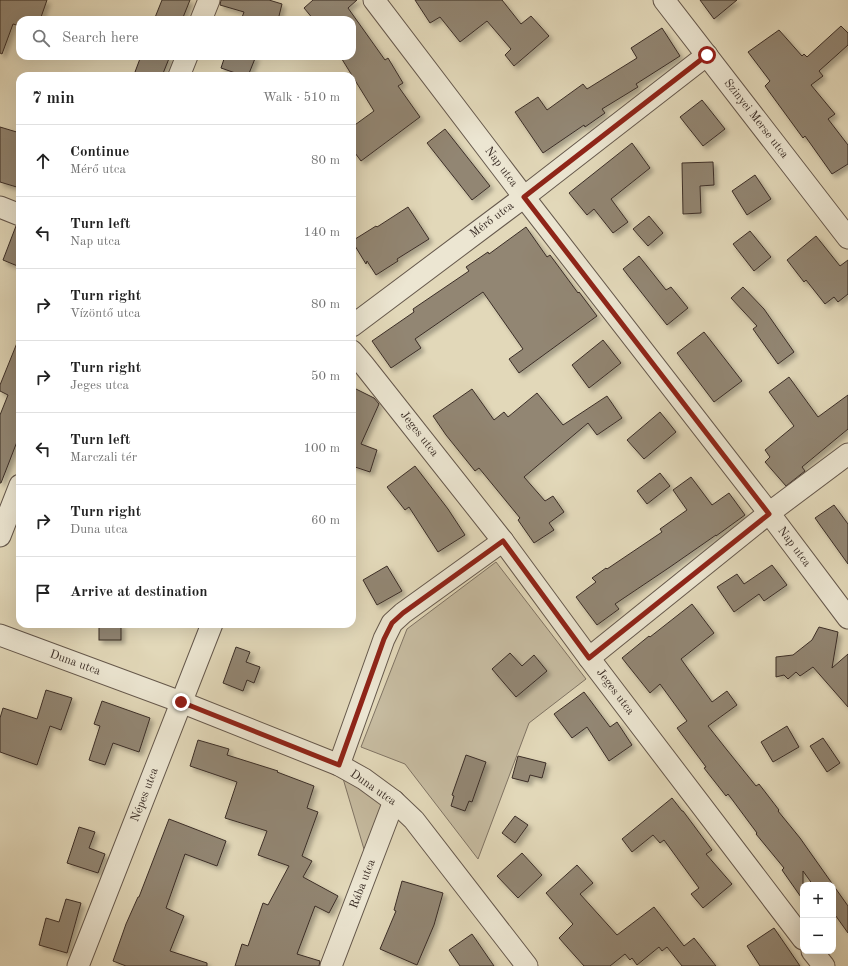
<!DOCTYPE html>
<html lang="en">
<head>
<meta charset="utf-8">
<style>
  :root { --surface:#fff; --page:#f2f2f2; --text:#222; --muted:#767676; --line:#e0e0e0 }
  body { margin:0; font-family:"Old Standard TT",serif; background:var(--page); color:var(--text) }
  .controls { position:absolute; right:12px; bottom:12px; display:grid; overflow:hidden; border-radius:8px; box-shadow:0 4px 16px #0002 }
  .controls button { width:36px; height:36px; display:grid; place-items:center; padding:0; border:0; border-bottom:1px solid var(--line); background:var(--surface); color:var(--text); font:20px sans-serif }
  .stop { position:absolute; width:12px; height:12px; margin:-9px; border:3px solid #8f2418; border-radius:50%; background:#fff }
  .stop.end { background:#8f2418; border-color:#fff; box-shadow:0 1px 4px #0008 }
  .list { margin:0; padding:0; list-style:none }
  h2 { display:flex; justify-content:space-between; align-items:center; height:52px; margin:0; padding:0 16px; font-size:17px }
  h2 small { font-size:13px; font-weight:400; color:var(--muted) }
  .list li { display:grid; grid-template-columns:26px 1fr auto; gap:12px; align-items:center; box-sizing:border-box; height:72px; padding:0 16px; border-top:1px solid var(--line) }
  .list b { display:block; font-size:15px; white-space:nowrap }
  .list p { margin:0; font-size:13px; white-space:nowrap; color:var(--muted) }
  .list em { font-size:13px; font-style:normal; color:var(--muted) }
  .icon { flex:none; width:22px; height:22px; fill:none; stroke:currentColor; stroke-width:2; stroke-linecap:round; stroke-linejoin:round }
  .map { position:relative; flex:none; width:848px; height:966px; overflow:hidden }
  .search { position:absolute; background:var(--surface); box-shadow:0 4px 16px #0002; left:16px; top:16px; width:340px; height:44px; display:flex; align-items:center; gap:10px; box-sizing:border-box; padding:0 14px; border-radius:12px; color:var(--muted); font-size:15px }
  .panel { position:absolute; background:var(--surface); box-shadow:0 4px 16px #0002; left:16px; top:72px; width:340px; height:556px; border-radius:12px }
  .map>svg:first-child { display:block }
  .green { fill:#c6bba0; stroke:#807464 }
  .building { fill:#928673; stroke:#3b2e27; filter:url(#shadow) }
  .lines { fill:none; stroke-linecap:round; stroke-linejoin:round }
  .minor-casing { stroke:#65584c; stroke-width:23 }
  .minor { stroke:#ece6d2; stroke-width:21 }
  .route { stroke:#8f2418; stroke-width:5 }
  .labels { text-anchor:middle; dominant-baseline:central; stroke-width:3.5; stroke-linejoin:round; paint-order:stroke }
  .street-label { font-size:12px; fill:#3b2e27; stroke:#ece6d2 }
</style>
</head>
<body>
<div class="map">
<svg width="848" height="966" viewBox="0 0 848 966">
  <defs>
    <filter id="shadow"><feDropShadow dx="3.5" dy="3.5" stdDeviation="2" flood-color="#0004"/></filter>
  </defs>
  <rect width="100%" height="100%" fill="#e2d8b9"/>
  <filter id="stains"><feTurbulence type="fractalNoise" baseFrequency=".005" numOctaves="4"/><feColorMatrix values="0 0 0 0 .2 0 0 0 0 .09 0 0 0 0 .02 0 0 0 .5 -.17"/></filter>
  <radialGradient id="worn" r=".72"><stop offset=".6" stop-color="#630" stop-opacity="0"/><stop offset="1" stop-color="#630" stop-opacity=".3"/></radialGradient>
  <g class="green">
    <path d="M496 562 586 679 529 723 478 859 405 764 361 747 407 629Z"/>
    <path d="M339 765 394 801 369 866Z"/>
  </g>
  <g class="building">
    <path d="M0 0H47L40 20H20V26L13 24 2 54 0 53Z"/>
    <path d="M162 0H190L182 20H154Z"/>
    <path d="M221 0H269L282 4 278 20H241L244 12 220 5Z"/>
    <path d="M313 0H357L348 8 385 60 388 58 403 83 398 86 420 117 361 161 352 149V127L374 111 340 56H352V20H314L304 8Z"/>
    <path d="M415 0H502L521 24 531 16 549 36 514 66 505 55 511 49 487 21 460 42 440 17 430 23Z"/>
    <path d="M700 0H737L714 19Z"/>
    <path d="M841 26 848 33V45L819 71 823 76 811 85 835 114 828 119 848 145V164L832 174 805 136 803 138 765 86 770 81 748 52 779 30 802 56 804 54 807 57Z"/>
    <path d="M662 28 680 56 636 84 638 87 602 109 605 113 585 127 584 125 543 153 515 112 538 97 547 110 583 84 587 89 637 58 631 48Z"/>
    <path d="M141 56H170L162 76H146L135 72Z"/>
    <path d="M225 56H256L248 76H244L221 68Z"/>
    <path d="M702 100 725 129 703 146 680 117Z"/>
    <path d="M0 127 20 133V188L0 182Z"/>
    <path d="M445 129 490 186 472 200 427 143Z"/>
    <path d="M632 143 650 168 611 199 628 222 613 233 594 209 587 215 569 193Z"/>
    <path d="M713 162 714 185 700 186 701 213 683 214 682 163Z"/>
    <path d="M755 175 771 199 747 215 732 191Z"/>
    <path d="M408 207 429 239 397 259 398 261 376 275 367 261 366 264 352 241 376 226 377 227Z"/>
    <path d="M649 216 663 233 648 246 633 229Z"/>
    <path d="M16 226 20 227V267L3 260Z"/>
    <path d="M526 227 547 257 550 255 578 293 579 292 597 316 519 373 509 359 523 349 483 292 415 339 421 348 391 368 372 341 414 312 413 309 469 271 466 267 488 252 489 254Z"/>
    <path d="M750 231 771 257 754 271 733 244Z"/>
    <path d="M816 236 840 266 848 260V294L838 302 834 297 825 304 806 280 804 282 787 260Z"/>
    <path d="M639 256 666 290 671 287 688 308 667 325 623 269Z"/>
    <path d="M743 287 764 309 794 352 778 364 753 329 757 326 731 298Z"/>
    <path d="M704 332 742 381 714 402 677 353Z"/>
    <path d="M19 338 20 434 1 483H0V415L8 395 0 391V385Z"/>
    <path d="M603 340 621 363 589 388 572 365Z"/>
    <path d="M789 377 818 417 848 395V429L802 467 805 471 786 486 765 462 770 457 765 450 794 426 769 392Z"/>
    <path d="M352 387 374 398 379 404 361 444 377 450 370 472 352 466Z"/>
    <path d="M472 389 494 420 504 412 508 417 537 393 563 425 607 396 622 418 597 435 588 423 524 477 545 501 553 496 564 512 549 523 554 530 534 543 518 520 520 518 479 468 475 471 446 435 433 416Z"/>
    <path d="M660 412 676 432 644 459 627 440Z"/>
    <path d="M415 466 448 509 465 535 438 552 409 507 405 510 387 487Z"/>
    <path d="M660 473 670 486 647 504 637 491Z"/>
    <path d="M691 477 712 505 729 493 745 515 716 536V535L670 567 615 604 619 609 597 625 576 597 596 582 592 578 606 568 607 569 662 532 660 529 687 510 673 490Z"/>
    <path d="M834 505 848 524V564L815 518Z"/>
    <path d="M772 565 787 585 764 601 759 594 734 612 717 587 737 574 744 584Z"/>
    <path d="M387 566 402 591 377 605 363 580Z"/>
    <path d="M692 604 714 633 681 659 712 702 727 691 737 705 708 726 727 750 756 786 759 784 779 810 778 811 800 838 848 906V933L833 912V885H813L803 871V900L782 870 784 868 756 834 757 833 728 794 726 796 704 768 706 767 677 728 687 721 660 684 650 693 622 658 649 636 650 637Z"/>
    <rect x="99" y="624" width="22" height="16"/>
    <path d="M819 627 838 632 832 668 848 654V707L813 667 800 676 796 672 788 679 784 675 776 677V657L793 655 812 640Z"/>
    <path d="M236 647 250 652 246 662 260 667 254 683 247 680 243 691 223 683Z"/>
    <path d="M510 653 522 666 534 655 547 671 516 697 492 669Z"/>
    <path d="M46 690 72 698 61 730 50 726 37 765 0 752V718L3 708 37 719Z"/>
    <path d="M584 692 610 727 617 722 632 745 609 761 587 727 572 738 554 714Z"/>
    <path d="M102 701 150 718 139 752 113 743 105 765 89 760 100 726 94 724Z"/>
    <path d="M787 726 799 747 773 762 761 742Z"/>
    <path d="M823 738 840 763 827 772 810 746Z"/>
    <path d="M198 740 229 749 227 755 278 771 277 772 314 786 307 808 318 812 302 856 312 861 303 877 338 896 329 913 315 906 297 954 320 961 319 966H235L242 944 248 946 263 903 268 905 289 866 258 855 267 831 225 818 237 782 190 766Z"/>
    <path d="M466 755 486 762 472 802 469 801 465 811 451 806 454 796 452 795Z"/>
    <path d="M518 756 546 763 542 778 530 775 528 782 512 778Z"/>
    <path d="M672 798 682 811H683L712 850 706 854 732 884 703 908 691 894 699 888 664 840 660 843 653 835 632 852 622 839Z"/>
    <path d="M515 816 528 825 515 843 502 833Z"/>
    <path d="M169 819 226 841 217 866 185 854 166 908 184 916 170 951 207 963V966H126L113 961 126 924 138 897H139Z"/>
    <path d="M79 827 95 832 89 848 105 854 98 873 67 863Z"/>
    <path d="M522 853 542 875 518 898 497 876Z"/>
    <path d="M577 865 593 883 580 894 617 935 654 907 684 946 694 938 716 966H682L667 947 662 951 659 947 637 965 632 958 630 960 625 954 610 966H584L559 938 573 924 546 893Z"/>
    <path d="M402 881 443 893 434 925 417 965 380 949 396 911 394 910Z"/>
    <path d="M66 899 81 903 67 953 39 945 46 918 59 922Z"/>
    <path d="M774 928 800 966H760L747 946Z"/>
    <path d="M472 934 494 966H460L449 950Z"/>
  </g>
  <g class="lines">
    <defs>
      <g id="minor">
        <path d="M374 0 524 197 769 513 848 618"/>
        <path d="M664 0 848 238"/>
        <path d="M201 20 209 0"/>
        <path d="M179 76 187 56"/>
        <path d="M0 207 20 215"/>
        <path d="M352 326 524 197 707 55"/>
        <path d="M352 351 363 364 503 541 589 658 803 939"/>
        <path d="M0 536 20 485"/>
        <path d="M0 635 181 702 339 765 364 779 394 801 414 820 527 966"/>
        <path d="M589 658 769 513 848 454"/>
        <path d="M339 765 384 639 392 623 403 613 503 541"/>
        <path d="M812 951 824 966"/>
        <path d="M78 966 212 624"/>
        <path d="M331 966 394 801"/>
      </g>
    </defs>
    <use href="#minor" class="minor-casing"/>
    <use href="#minor" class="minor"/>
  </g>
  <g class="lines">
    <path class="route" d="M181 702 339 765 384 639 392 623 403 613 503 541 589 658 769 514 524 197 707 55"/>
  </g>
  <g class="labels">
    <g class="street-label">
      <text transform="translate(756 119) rotate(52)">Szinyei Merse utca</text>
      <text transform="translate(501 167) rotate(53)">Nap utca</text>
      <text transform="translate(492 220) rotate(-37)">Mérő utca</text>
      <text transform="translate(419 434) rotate(52)">Jeges utca</text>
      <text transform="translate(794 547) rotate(53)">Nap utca</text>
      <text transform="translate(75 663) rotate(20)">Duna utca</text>
      <text transform="translate(615 692) rotate(53)">Jeges utca</text>
      <text transform="translate(373 788) rotate(35)">Duna utca</text>
      <text transform="translate(145 795) rotate(-69)">Népes utca</text>
      <text transform="translate(363 884) rotate(-69)">Rába utca</text>
    </g>
  </g>
  <rect width="100%" height="100%" filter="url(#stains)"/>
  <rect width="100%" height="100%" fill="url(#worn)"/>
</svg>
<div class="controls">
<button>+</button>
<button>−</button>
</div>
<div class="stop" style="left:707px;top:55px"></div>
<div class="stop end" style="left:181px;top:702px"></div>
<div class="search"><svg class="icon" aria-label="search" viewBox="0 0 24 24"><circle cx="10" cy="10" r="6"/><path d="M15 15l6 6"/></svg>Search here</div>
<section class="panel">
<h2>7 min<small>Walk · 510 m</small></h2>
<ul class="list">
<li><svg class="icon" aria-label="ahead" viewBox="0 0 24 24"><path d="M12 20V5M6 11l6-6 6 6"/></svg><div><b>Continue</b><p>Mérő utca</p></div><em>80 m</em></li>
<li><svg class="icon" aria-label="left" viewBox="0 0 24 24"><path d="M17 20v-9H6M10 6l-5 5 5 5"/></svg><div><b>Turn left</b><p>Nap utca</p></div><em>140 m</em></li>
<li><svg class="icon" aria-label="right" viewBox="0 0 24 24"><path d="M7 20v-9h11M14 6l5 5-5 5"/></svg><div><b>Turn right</b><p>Vízöntő utca</p></div><em>80 m</em></li>
<li><svg class="icon" aria-label="right" viewBox="0 0 24 24"><path d="M7 20v-9h11M14 6l5 5-5 5"/></svg><div><b>Turn right</b><p>Jeges utca</p></div><em>50 m</em></li>
<li><svg class="icon" aria-label="left" viewBox="0 0 24 24"><path d="M17 20v-9H6M10 6l-5 5 5 5"/></svg><div><b>Turn left</b><p>Marczali tér</p></div><em>100 m</em></li>
<li><svg class="icon" aria-label="right" viewBox="0 0 24 24"><path d="M7 20v-9h11M14 6l5 5-5 5"/></svg><div><b>Turn right</b><p>Duna utca</p></div><em>60 m</em></li>
<li><svg class="icon" aria-label="arrive" viewBox="0 0 24 24"><path d="M6 21V4h12l-3 4 3 4H6"/></svg><div><b>Arrive at destination</b></div></li>
</ul>
</section>
</div>
</body>
</html>
